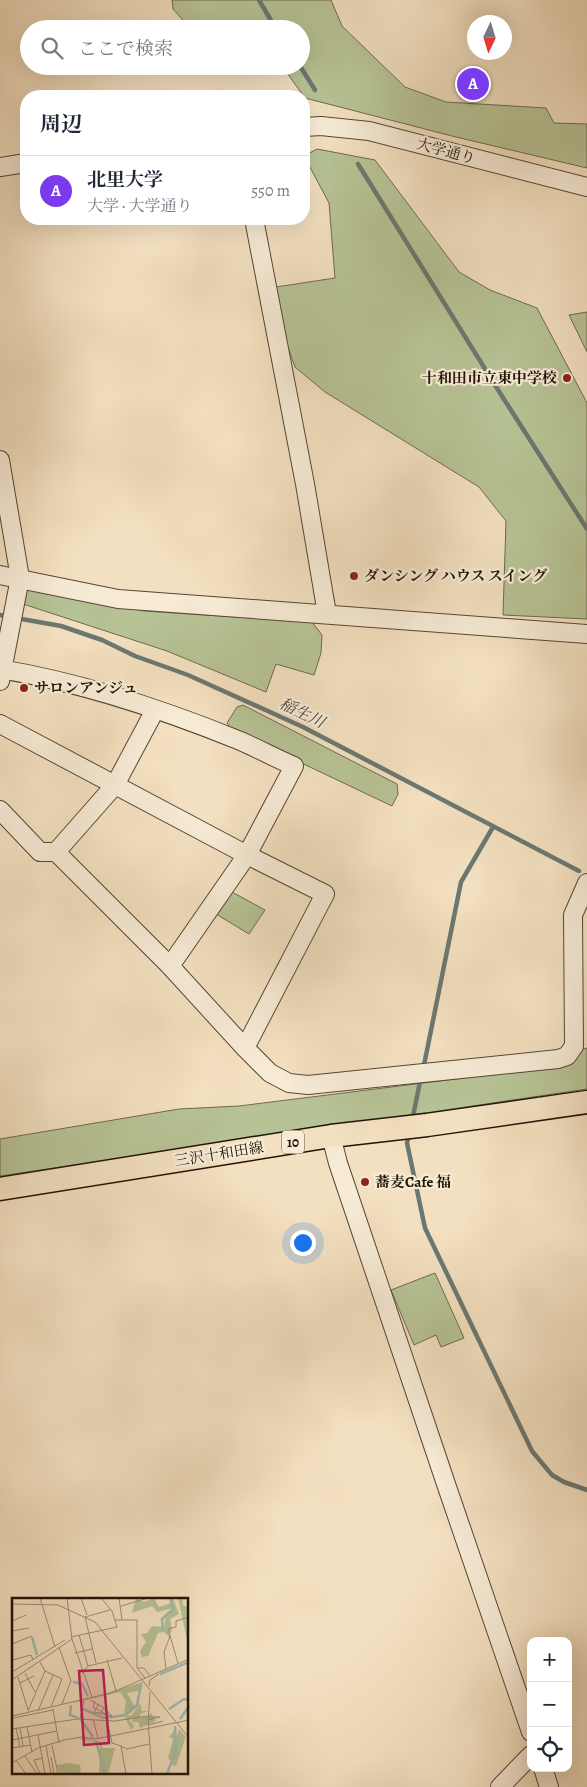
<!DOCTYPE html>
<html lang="ja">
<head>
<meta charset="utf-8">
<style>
  :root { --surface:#fff; --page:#f2f2f3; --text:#1f2937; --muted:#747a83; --line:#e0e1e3; --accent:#7c3aed }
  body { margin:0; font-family:Alegreya,"Noto Serif JP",serif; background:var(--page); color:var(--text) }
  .controls { position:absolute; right:15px; bottom:15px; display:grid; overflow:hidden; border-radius:10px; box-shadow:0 5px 20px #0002 }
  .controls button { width:45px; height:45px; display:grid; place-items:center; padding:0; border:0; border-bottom:1px solid var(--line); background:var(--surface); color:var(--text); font:25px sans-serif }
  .compass { position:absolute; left:467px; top:15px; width:45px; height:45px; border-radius:50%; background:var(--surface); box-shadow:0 5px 20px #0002; rotate:184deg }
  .you { position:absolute; left:302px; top:1242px; width:18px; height:18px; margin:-12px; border:4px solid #fff; border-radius:50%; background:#1a73e8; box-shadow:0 0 0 8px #1a73e833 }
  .badge { display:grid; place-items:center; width:32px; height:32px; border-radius:50%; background:var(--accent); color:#fff; font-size:16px; font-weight:700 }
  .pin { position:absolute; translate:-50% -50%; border:2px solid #fff; box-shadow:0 1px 5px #0006 }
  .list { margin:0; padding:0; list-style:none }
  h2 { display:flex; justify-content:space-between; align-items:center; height:65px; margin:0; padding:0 20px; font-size:21px }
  h2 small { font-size:16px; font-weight:400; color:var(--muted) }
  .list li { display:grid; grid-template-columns:32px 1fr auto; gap:15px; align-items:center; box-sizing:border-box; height:70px; padding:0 20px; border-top:1px solid var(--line) }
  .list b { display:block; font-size:19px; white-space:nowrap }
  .list p { margin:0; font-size:16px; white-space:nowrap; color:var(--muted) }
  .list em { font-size:16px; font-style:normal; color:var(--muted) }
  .icon { flex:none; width:28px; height:28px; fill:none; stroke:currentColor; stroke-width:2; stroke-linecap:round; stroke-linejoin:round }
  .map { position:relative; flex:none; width:587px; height:1787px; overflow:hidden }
  .search { position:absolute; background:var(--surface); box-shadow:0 5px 20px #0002; left:20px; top:20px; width:290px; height:55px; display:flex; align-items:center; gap:12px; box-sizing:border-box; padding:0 18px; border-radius:28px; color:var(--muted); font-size:19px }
  .panel { position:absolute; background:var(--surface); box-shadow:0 5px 20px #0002; left:20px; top:90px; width:290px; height:135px; border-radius:20px }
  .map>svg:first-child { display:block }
  .green { fill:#b7c395; stroke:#6c6b4e }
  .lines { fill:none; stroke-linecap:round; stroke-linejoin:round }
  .stream { stroke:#6b7871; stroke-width:4.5 }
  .minor-casing { stroke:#564635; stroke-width:20 }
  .major-casing { stroke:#211307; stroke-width:25 }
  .minor { stroke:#f7ebd6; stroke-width:18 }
  .major { stroke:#f3e0c0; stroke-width:22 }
  .poi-dot { fill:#8f2418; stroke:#f7ebd6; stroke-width:2 }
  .labels { text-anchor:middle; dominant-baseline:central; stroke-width:4.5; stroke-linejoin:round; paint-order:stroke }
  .shield { fill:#f7ebd6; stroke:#615445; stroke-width:1 }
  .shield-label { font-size:14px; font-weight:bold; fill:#211307 }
  .street-label { font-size:15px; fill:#211307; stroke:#f7ebd6 }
  .poi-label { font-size:15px; font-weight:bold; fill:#211307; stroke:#f7ebd6; text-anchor:start }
  .water-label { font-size:16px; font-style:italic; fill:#4c4e45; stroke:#f7ebd6 }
  .inset-river { fill:none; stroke:#9dbcb8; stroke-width:2.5 }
  .inset-road { fill:none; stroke:#9f8e76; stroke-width:1 }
  .view { fill:#c2185b; fill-opacity:0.15; stroke:#c2185b; stroke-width:2.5 }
  .inset-edge { fill:none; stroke:#211307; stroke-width:2.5 }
</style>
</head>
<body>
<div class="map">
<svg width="587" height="1787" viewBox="0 0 587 1787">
  <rect width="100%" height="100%" fill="#f3e0c0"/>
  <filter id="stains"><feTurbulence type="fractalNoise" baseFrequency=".004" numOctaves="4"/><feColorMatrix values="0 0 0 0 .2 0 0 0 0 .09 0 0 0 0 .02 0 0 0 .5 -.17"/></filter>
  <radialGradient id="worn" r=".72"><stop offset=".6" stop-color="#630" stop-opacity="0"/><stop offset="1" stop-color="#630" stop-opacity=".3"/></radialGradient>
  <g class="green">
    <path d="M172 0H331L342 26 405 87 446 102 546 108 554 123 587 124V168L456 137 305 98 282 66H301V29H191L173 9Z"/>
    <path d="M317 149 375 160 459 272 490 290 537 308 587 403V619L503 615 506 521 479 487 325 392 295 367 286 342 276 287 335 278 329 203 304 156Z"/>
    <path d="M587 312V352L569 315Z"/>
    <path d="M27 586 144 611 312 622 322 635 321 653 314 675 276 664 266 692 167 651 23 604Z"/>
    <path d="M243 705 397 784 398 794 392 806 232 730 227 723 237 707Z"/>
    <path d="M232 892 265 910 249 934 216 914Z"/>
    <path d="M587 1048V1089L0 1176V1139L179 1109 239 1106 568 1065 583 1049Z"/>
    <path d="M435 1273 464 1338 441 1347 436 1335 414 1345 391 1290Z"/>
  </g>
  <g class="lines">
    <g class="stream">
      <path d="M259 0 276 29"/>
      <path d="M300 66 315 90"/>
      <path d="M358 164 500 393 587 529"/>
      <path d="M0 615 9 617"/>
      <path d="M16 618 61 626 102 640 135 656 188 675 303 727 579 871"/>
      <path d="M423 1070 461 882 493 827"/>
      <path d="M412 1121 421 1077"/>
      <path d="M409 1134 407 1143 425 1228 532 1451 552 1475 564 1482 587 1490"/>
    </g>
    <defs>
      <g id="minor">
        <path d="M304 127 321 126 369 131 587 187"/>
        <path d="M0 167 26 163"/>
        <path d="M254 219 305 484 327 614"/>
        <path d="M0 460 20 578 0 681"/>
        <path d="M0 575 118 599 587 634"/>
        <path d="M0 669C79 682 164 710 238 740 257 748 275 758 294 766L247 855 170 966"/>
        <path d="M155 710 115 785 56 852 170 966 245 1048 270 1073 289 1083 308 1085 558 1059 567 1056 574 1046 573 915 587 883"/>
        <path d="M0 724 247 855 325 894 245 1048"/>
        <path d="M0 810 40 852H56"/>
        <path d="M331 1136 338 1163 446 1484 531 1732"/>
        <path d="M543 1768 549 1787"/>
        <path d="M500 1787 531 1755"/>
      </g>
      <path id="major" d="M0 1189 331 1136 427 1125 587 1102"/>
    </defs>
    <use href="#minor" class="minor-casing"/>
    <use href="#major" class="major-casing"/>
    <use href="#minor" class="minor"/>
    <use href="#major" class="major"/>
  </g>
  <g class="poi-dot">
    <circle cx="567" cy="378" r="5"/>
    <circle cx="354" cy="576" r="5"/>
    <circle cx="24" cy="688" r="5"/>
    <circle cx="365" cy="1182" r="5"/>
  </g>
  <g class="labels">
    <rect class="shield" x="282" y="1130.5" width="22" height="23" rx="4"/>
    <g class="shield-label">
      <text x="293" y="1142">10</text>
    </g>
    <g class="street-label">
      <text transform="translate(446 151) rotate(15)">大学通り</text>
      <text transform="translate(219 1154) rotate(-9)">三沢十和田線</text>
    </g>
    <g class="poi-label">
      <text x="557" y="378" text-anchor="end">十和田市立東中学校</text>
      <text x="364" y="576">ダンシング ハウス スイング</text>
      <text x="34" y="688">サロンアンジュ</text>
      <text x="375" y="1182">蕎麦Cafe 福</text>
    </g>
    <g class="water-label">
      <text transform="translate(302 713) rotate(26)">稲生川</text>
    </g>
  </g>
  <g transform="translate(12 1598)">
    <rect width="176" height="176" fill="#f3e0c0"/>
    <path d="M124 0 132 4 142 0 147 9 158 5V0H161L167 16 158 21 160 32 157 39 152 34 146 35 136 58 130 59 128 53 134 44 129 36 135 35 140 28 152 29 154 18 161 10 145 14 140 8 120 15ZM166 0H171V7L176 9V47ZM131 84 127 93 115 95 123 109 112 117 114 103 108 94 58 106ZM128 105 130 113H136L128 116V119H136L139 115 144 123 128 130 126 124H120L121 120 117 122 122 128 119 132 113 119 120 117ZM164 130V141L167 131 174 139 164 168 160 167 164 155 159 163 156 160 161 141 157 139ZM72 140 88 144 91 150H103L96 176H87L88 148 80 143 66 141ZM57 165 68 167 69 176H47L45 167Z" fill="#b7c395"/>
    <path class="inset-river" d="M151 33 150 21 161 11 158 0M20 39 25 57M148 76 177 64M61 84 70 86 76 98M59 107 58 117 66 120M71 111 92 120 114 117 125 107 129 87M157 111 172 101 177 102M168 121 177 108M69 122 81 139M84 143 93 176M155 176 164 152 163 128"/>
    <path class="inset-road" d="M28 0 43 49M55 0 60 41 80 99M69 0 75 17M107 0 110 22M0 6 46 7 83 24 177 140M109 8 136 0M103 22H125V70L133 80M0 23 14 17M0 33 17 30M67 37 76 68M59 39 105 29 100 13 89 0M0 46 20 38M47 49 59 83 50 106M63 55 80 51M0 62 19 57 21 62M95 62 104 93M28 64 33 73 50 81 39 109M84 65 73 19 98 12M166 65 156 31 164 29V23L177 19M126 70H132L138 78M154 71 152 54 158 38M0 74 53 42M13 75 23 94M70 75 76 68 110 60M6 79 16 112M0 82 60 41M8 85 22 78M137 88 138 82 147 76M138 94 136 123 140 176M78 102 92 110 88 116M83 103 81 109 95 117M87 106 82 114 100 118 92 110M41 111 47 145M16 113 33 73M26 113 41 77M0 118 99 95 177 61M94 118 100 145 109 148 114 176M136 119H148L136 122M1 120 41 112M68 121 72 103M81 121 86 140M136 127 151 123M15 129 20 154M4 130 8 149M8 130 11 148M0 131 65 121 103 123 136 118M26 137 33 176M0 142 45 133M40 147 46 176M34 148 39 176M109 148 115 151 137 146M0 150 18 147M13 158 25 176M39 159 42 176M4 162 14 176M0 165 26 150 52 142 69 139 84 141 177 122M28 176 22 162 30 160"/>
    <path class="view" d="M91 72 97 145 72 147 67 73Z"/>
    <rect width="176" height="176" class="inset-edge"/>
  </g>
  <rect width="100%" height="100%" filter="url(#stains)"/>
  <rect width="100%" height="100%" fill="url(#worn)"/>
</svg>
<div class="controls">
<button>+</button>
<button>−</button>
<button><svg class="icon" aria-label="locate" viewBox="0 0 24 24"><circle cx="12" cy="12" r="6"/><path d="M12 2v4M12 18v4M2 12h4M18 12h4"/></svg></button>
</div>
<svg class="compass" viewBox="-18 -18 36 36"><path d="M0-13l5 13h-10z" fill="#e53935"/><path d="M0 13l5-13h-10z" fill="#747a83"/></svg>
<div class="you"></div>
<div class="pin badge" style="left:473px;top:84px">A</div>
<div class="search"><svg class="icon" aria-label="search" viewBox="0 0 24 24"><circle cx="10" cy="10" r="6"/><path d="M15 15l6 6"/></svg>ここで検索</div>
<section class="panel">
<h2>周辺<small></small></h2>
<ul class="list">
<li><span class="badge">A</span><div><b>北里大学</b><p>大学 · 大学通り</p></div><em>550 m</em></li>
</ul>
</section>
</div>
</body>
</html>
